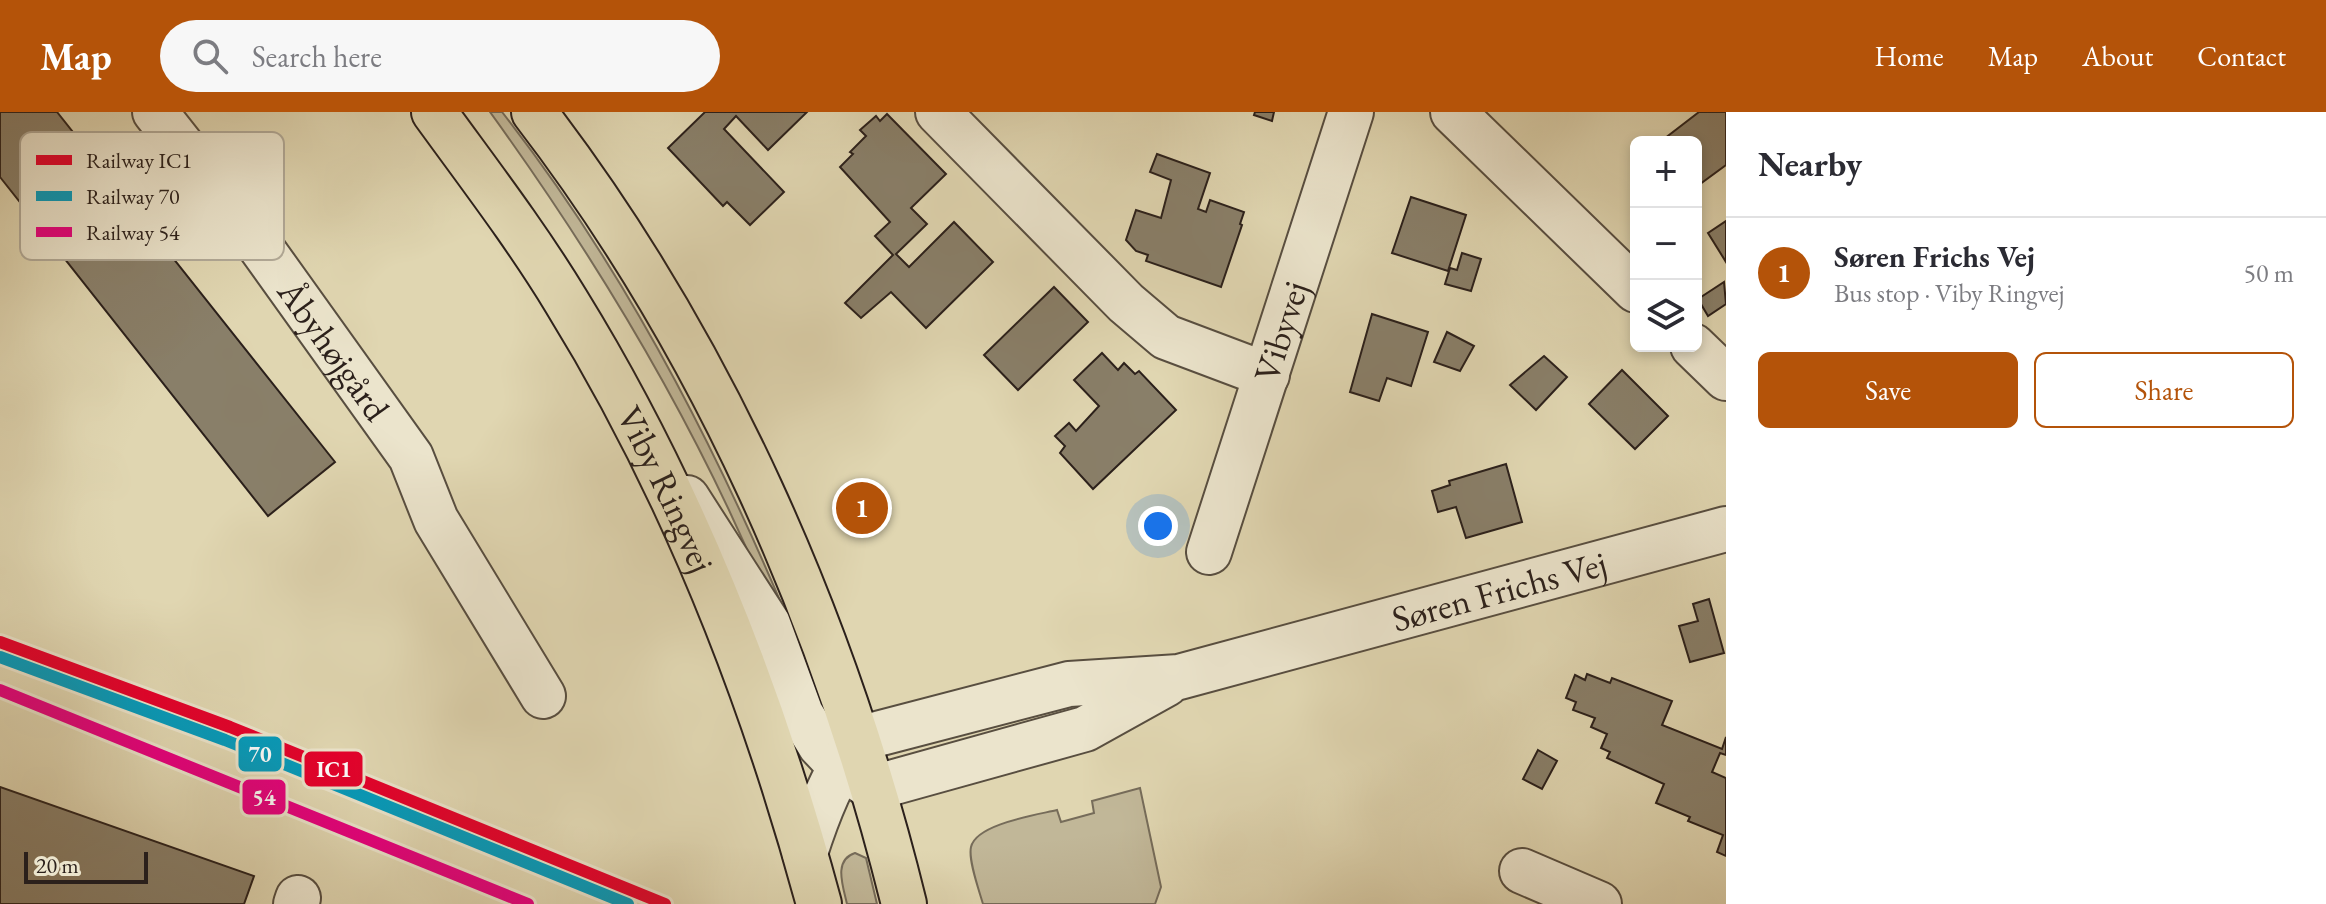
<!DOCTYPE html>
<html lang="en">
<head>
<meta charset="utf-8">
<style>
  :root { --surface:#fff; --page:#f7f7f7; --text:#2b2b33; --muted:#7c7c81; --line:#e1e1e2; --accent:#b45309 }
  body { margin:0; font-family:"EB Garamond",serif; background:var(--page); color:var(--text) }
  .controls { position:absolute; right:24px; top:24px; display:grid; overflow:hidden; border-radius:12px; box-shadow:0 4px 12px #0003 }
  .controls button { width:72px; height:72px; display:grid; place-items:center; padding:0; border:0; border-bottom:2px solid var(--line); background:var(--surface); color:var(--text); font:40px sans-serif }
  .scale { position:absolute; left:24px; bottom:20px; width:124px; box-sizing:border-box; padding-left:8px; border:4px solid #2b201b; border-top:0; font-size:22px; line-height:28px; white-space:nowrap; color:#2b201b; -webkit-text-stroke:6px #ebe4cc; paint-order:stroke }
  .you { position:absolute; left:1158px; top:414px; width:28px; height:28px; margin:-20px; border:6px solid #fff; border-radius:50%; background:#1a73e8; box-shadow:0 0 0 12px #1a73e833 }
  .badge { display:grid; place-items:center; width:52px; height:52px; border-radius:50%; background:var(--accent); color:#fff; font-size:26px; font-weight:700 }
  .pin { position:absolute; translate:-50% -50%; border:4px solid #fff; box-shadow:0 2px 8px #0006 }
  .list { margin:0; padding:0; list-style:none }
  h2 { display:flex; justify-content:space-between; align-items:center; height:104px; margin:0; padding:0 32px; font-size:34px }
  h2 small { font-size:26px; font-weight:400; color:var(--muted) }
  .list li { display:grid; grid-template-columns:52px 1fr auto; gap:24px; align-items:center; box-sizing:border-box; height:112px; padding:0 32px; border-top:2px solid var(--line) }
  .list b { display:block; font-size:30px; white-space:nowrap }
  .list p { margin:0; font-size:26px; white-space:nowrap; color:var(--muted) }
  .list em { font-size:26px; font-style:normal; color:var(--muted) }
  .actions { display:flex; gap:16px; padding:24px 32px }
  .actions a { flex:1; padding:18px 0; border:2px solid var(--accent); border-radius:12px; text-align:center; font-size:28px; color:var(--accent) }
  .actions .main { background:var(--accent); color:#fff }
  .icon { flex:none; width:44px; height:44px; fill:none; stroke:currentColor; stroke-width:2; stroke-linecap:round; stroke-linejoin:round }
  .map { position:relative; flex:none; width:1726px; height:792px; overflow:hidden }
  header { display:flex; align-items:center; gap:48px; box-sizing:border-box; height:112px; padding:0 40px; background:var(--accent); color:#fff }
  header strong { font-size:38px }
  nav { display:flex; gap:44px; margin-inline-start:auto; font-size:28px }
  .search { width:560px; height:72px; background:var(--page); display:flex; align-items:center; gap:20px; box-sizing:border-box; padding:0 28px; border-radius:44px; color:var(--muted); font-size:30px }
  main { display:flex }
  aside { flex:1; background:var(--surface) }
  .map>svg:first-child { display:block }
  .green { fill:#c1b798; stroke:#766c5a; stroke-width:2 }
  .building { fill:#897f69; stroke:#2b201b; stroke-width:2 }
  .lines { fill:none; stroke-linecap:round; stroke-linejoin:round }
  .minor-casing { stroke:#584e40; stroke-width:48 }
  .major-casing { stroke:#2b201b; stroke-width:48 }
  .minor { stroke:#ebe4cc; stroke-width:44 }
  .major { stroke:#e0d6b1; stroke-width:44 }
  .rail-1-casing { stroke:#ebe4cc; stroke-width:18 }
  .rail-2-casing { stroke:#ebe4cc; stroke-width:18 }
  .rail-3-casing { stroke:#ebe4cc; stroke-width:18 }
  .rail-1 { stroke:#e4002b; stroke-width:12 }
  .rail-2 { stroke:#049bbc; stroke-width:12 }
  .rail-3 { stroke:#e5007d; stroke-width:12 }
  .labels { text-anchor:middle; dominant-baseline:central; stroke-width:7; stroke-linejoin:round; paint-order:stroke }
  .street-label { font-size:36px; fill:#2b201b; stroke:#ebe4cc }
  .key { fill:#ebe4cc; stroke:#b1a997; stroke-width:2 }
  .key-label { font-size:22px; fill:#2b201b }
  .line-badge { stroke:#ebe4cc; stroke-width:3 }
  .badge-label { font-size:22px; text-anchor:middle; font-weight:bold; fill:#fff }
</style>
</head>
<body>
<header>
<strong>Map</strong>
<div class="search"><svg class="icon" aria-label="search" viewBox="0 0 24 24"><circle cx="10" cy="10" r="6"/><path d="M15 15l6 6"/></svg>Search here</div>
<nav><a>Home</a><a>Map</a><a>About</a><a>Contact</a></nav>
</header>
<main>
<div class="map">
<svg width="1726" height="792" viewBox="0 0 1726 792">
  <rect width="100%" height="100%" fill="#e0d6b1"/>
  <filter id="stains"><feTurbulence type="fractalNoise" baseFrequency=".0025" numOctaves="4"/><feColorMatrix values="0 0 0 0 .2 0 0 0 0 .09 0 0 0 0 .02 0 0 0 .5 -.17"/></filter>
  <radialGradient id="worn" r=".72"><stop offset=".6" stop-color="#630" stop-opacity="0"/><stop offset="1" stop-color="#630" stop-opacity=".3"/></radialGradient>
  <g class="green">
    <path d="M490 0H502C634 169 730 362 810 561L798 565C726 362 616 174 490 0Z"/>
    <path d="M1140 676 1161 775 1155 792H983C979 778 968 748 971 735 976 712 1036 703 1057 698L1061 710 1094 701 1092 689Z"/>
    <path d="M855 741 866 746 877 792H847C843 774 833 748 855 741Z"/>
  </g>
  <g class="building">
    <path d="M0 0H57L335 350 268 404 0 65Z"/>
    <path d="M705 0H807L768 38 736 4 724 17 784 80 750 113 727 90 723 94 668 36Z"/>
    <path d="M1255 0H1274L1272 9 1254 3Z"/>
    <path d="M1699 0H1726V53L1696 75V30H1660Z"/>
    <path d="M887 2 946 62 911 96 927 112 896 142 909 155 954 110 993 150 926 216 891 180 861 206 845 191 893 143 875 124 890 110 840 55 853 42 850 40 866 24 860 18 876 4 880 9Z"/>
    <path d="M1157 42 1210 61 1198 97 1206 100 1210 88 1244 100 1240 112 1242 113 1221 175 1146 149 1148 143 1136 139 1126 128 1136 98 1161 106 1171 68 1150 60Z"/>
    <path d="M1411 85 1466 103 1448 159 1392 141Z"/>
    <path d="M1726 109V150L1708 121Z"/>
    <path d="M1462 141 1481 147 1471 179 1445 172 1450 156 1457 158Z"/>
    <path d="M1724 170 1726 192 1708 204 1698 187Z"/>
    <path d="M1054 175 1088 210 1018 278 984 243Z"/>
    <path d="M1372 202 1428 220 1411 274 1387 266 1379 289 1350 280Z"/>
    <path d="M1447 220 1474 234 1460 259 1434 250Z"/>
    <path d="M1102 241 1118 258 1124 251 1135 262 1139 259 1176 298 1093 377 1060 341 1065 334 1055 324 1069 311 1076 319 1099 294 1074 268Z"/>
    <path d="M1544 244 1567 265 1536 298 1510 273Z"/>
    <path d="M1622 258 1668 304 1635 337 1589 292Z"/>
    <path d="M1506 352 1522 410 1466 426 1456 395 1438 400 1432 379 1450 373 1449 369Z"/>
    <path d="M1709 487 1724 541 1690 550 1679 514 1698 509 1693 492Z"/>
    <path d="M1587 562 1610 571 1612 566 1672 589 1662 613 1722 637 1726 625V643L1720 641 1712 660 1726 666V744L1717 740 1723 723 1688 709 1690 705 1656 691 1664 672 1607 646 1610 640 1601 636 1607 622 1591 615 1595 606 1573 598 1576 590 1566 586 1575 563 1585 568Z"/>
    <path d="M1538 638 1557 649 1542 677 1523 667Z"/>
    <path d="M0 675 254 764 244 792H0Z"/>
  </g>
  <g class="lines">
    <defs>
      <g id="minor">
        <path id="s1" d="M155 0 252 123 411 345 436 408 543 584"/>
        <path d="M938 0 1126 191 1166 225 1267 263"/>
        <path d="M1453 0 1636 178"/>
        <path d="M1693 234 1726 266"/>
        <path d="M687 386 768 512 801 602 820 633 839 653 873 676 1085 617 1166 572"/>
        <path id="s2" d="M1209 440 1351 0"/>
        <path id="s3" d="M805 741C818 700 833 663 858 627L1069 572 1179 565 1726 417"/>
        <path d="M1522 759 1599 792"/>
        <path d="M296 792 298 786"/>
      </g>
      <g id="major">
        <path id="s4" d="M434 0C479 62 526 123 566 189 681 375 762 581 819 792"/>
        <path d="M534 0C713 233 834 508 904 792"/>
      </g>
    </defs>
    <use href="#minor" class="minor-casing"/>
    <use href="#major" class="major-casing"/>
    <use href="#minor" class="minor"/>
    <use href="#major" class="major"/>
    <defs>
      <path id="rail-1" d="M0 530 230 615 665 792"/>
      <path id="rail-2" d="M0 545 225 628 628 792"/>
      <path id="rail-3" d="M0 578 528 792"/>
    </defs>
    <use href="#rail-1" class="rail-1-casing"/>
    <use href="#rail-2" class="rail-2-casing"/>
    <use href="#rail-3" class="rail-3-casing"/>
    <use href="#rail-1" class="rail-1"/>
    <use href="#rail-2" class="rail-2"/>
    <use href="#rail-3" class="rail-3"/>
  </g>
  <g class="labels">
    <g class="street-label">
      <text stroke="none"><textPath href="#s2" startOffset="232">Vibyvej</textPath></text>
      <text stroke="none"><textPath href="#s1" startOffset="298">Åbyhøjgård</textPath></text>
      <text stroke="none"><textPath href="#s4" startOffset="444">Viby Ringvej</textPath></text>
      <text stroke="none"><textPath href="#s3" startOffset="786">Søren Frichs Vej</textPath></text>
    </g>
  </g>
  <rect x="20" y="20" width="264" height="128" rx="12" class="key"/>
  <rect x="36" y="43" width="36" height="10" fill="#e4002b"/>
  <rect x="36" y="79" width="36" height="10" fill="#049bbc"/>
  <rect x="36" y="115" width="36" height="10" fill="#e5007d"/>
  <g class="key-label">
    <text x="86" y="56">Railway IC1</text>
    <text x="86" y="92">Railway 70</text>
    <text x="86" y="128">Railway 54</text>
  </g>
  <g class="line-badge">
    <rect x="237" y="623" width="46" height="38" rx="8" fill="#049bbc"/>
    <rect x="303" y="638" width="61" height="38" rx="8" fill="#e4002b"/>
    <rect x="241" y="666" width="46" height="38" rx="8" fill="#e5007d"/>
  </g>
  <g class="badge-label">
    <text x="260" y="650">70</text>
    <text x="334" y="665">IC1</text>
    <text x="264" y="693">54</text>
  </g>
  <rect width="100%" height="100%" filter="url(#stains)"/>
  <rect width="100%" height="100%" fill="url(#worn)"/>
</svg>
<div class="controls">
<button>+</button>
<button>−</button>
<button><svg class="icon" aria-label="layers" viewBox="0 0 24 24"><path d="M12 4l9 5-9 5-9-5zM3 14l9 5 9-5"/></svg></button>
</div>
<div class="scale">20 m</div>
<div class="you"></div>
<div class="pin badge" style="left:862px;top:396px">1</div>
</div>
<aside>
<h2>Nearby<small></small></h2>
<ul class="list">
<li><span class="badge">1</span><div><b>Søren Frichs Vej</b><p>Bus stop · Viby Ringvej</p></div><em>50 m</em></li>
</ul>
<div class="actions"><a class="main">Save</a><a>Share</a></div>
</aside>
</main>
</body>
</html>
